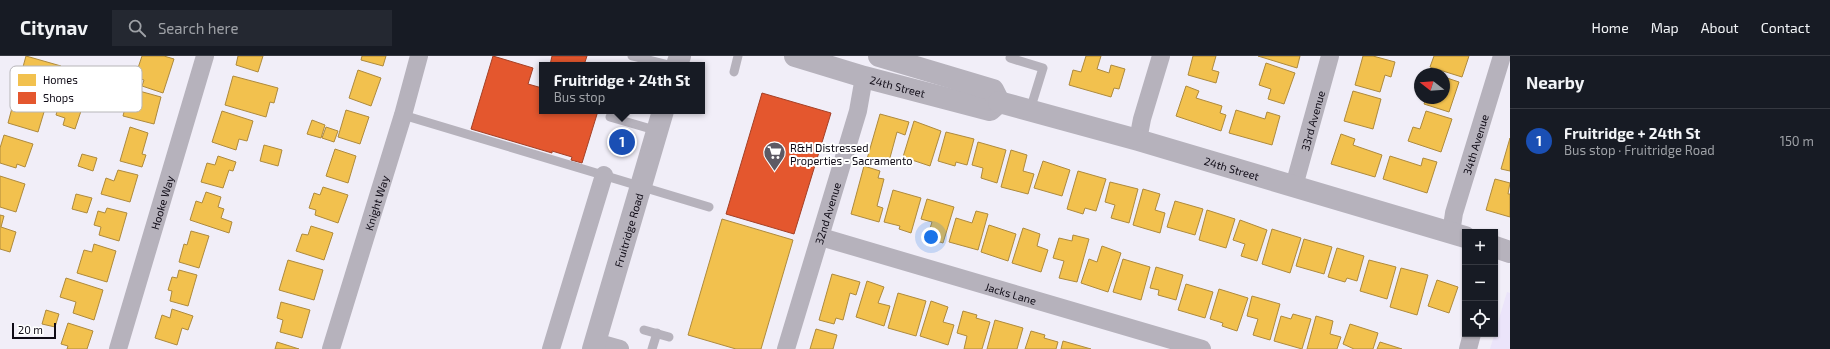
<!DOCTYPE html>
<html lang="en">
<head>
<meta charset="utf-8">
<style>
  :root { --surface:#171b24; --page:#242831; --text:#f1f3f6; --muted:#9ea1a6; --line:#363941; --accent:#aeaeb4 }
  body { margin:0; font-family:"Exo 2",sans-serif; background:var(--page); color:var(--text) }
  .controls { position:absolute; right:12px; bottom:12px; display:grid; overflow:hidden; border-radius:0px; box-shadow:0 1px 3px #0004 }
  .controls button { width:36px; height:36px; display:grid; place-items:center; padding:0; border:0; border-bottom:1px solid var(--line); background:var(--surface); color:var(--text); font:20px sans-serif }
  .compass { position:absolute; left:1414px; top:12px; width:36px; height:36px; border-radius:50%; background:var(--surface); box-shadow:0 1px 3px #0004; rotate:287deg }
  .scale { position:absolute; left:12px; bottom:10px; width:44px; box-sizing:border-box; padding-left:4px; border:2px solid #0e0a15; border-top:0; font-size:11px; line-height:14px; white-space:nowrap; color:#0e0a15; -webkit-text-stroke:3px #fff; paint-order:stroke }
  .you { position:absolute; left:931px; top:181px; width:14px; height:14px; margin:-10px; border:3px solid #fff; border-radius:50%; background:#1a73e8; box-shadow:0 0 0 6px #1a73e833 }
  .badge { display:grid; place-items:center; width:26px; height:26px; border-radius:50%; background:var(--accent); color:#fff; font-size:13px; font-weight:700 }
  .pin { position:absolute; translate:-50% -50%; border:2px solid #fff; box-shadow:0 1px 4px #0006 }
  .popup { position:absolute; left:539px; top:6px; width:166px; height:52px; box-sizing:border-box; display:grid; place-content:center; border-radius:0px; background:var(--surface); filter:drop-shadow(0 1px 3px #0005); font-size:13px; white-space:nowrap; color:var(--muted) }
  .popup b { font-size:15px; color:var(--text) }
  .popup::after { content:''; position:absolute; left:50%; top:100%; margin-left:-8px; border:8px solid transparent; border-top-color:var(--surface) }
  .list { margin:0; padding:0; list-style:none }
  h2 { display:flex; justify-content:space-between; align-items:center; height:52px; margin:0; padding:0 16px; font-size:17px }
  h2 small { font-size:13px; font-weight:400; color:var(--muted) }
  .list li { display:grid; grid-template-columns:26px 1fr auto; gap:12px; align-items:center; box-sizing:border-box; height:64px; padding:0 16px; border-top:1px solid var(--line) }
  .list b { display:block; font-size:15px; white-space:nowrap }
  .list p { margin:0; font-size:13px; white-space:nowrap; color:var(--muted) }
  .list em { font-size:13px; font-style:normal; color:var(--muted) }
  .icon { flex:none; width:22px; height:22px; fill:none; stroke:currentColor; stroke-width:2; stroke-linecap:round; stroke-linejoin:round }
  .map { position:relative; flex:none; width:1510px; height:293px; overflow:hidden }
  header { display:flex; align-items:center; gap:24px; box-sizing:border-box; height:56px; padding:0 20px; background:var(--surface); border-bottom:1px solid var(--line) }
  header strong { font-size:19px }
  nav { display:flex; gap:22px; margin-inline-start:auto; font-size:14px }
  .search { width:280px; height:36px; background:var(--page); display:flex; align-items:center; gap:10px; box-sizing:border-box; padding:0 14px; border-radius:0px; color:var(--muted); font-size:15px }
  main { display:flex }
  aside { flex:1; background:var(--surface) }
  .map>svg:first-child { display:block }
  .built { fill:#ebe4fa }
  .homes { fill:#f2c14e; stroke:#ae8a3d }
  .shops { fill:#e4572e; stroke:#a44026 }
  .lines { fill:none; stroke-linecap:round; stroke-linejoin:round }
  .lane { stroke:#b6b2bc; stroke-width:9 }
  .street { stroke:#b6b2bc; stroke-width:18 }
  .secondary { stroke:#b6b2bc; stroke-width:22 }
  .labels { text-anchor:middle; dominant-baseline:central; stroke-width:4; stroke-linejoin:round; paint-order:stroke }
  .street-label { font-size:11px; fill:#0e0a15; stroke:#fff }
  .poi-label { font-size:11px; fill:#0e0a15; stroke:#fff; text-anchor:start }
  .key { fill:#fff; stroke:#b7b6b9; stroke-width:1 }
  .key-label { font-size:11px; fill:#0e0a15 }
</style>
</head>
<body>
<header>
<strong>Citynav</strong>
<div class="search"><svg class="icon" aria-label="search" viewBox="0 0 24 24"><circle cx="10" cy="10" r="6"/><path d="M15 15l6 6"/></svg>Search here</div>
<nav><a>Home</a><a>Map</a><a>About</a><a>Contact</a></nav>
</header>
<main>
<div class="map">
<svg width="1510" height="293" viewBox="0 0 1510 293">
  <rect width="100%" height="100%" fill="#f1eef8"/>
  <path class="built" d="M1507 236 1510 237V293H1490Z"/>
  <g class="homes">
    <path d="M26 0 61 10 53 39 18 29Z"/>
    <path d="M142 0H164L174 3 163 37 142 30 144 24 135 21Z"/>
    <path d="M238 0H263L258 16 236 9Z"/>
    <path d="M362 0H386L383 10 361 4Z"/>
    <path d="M1086 0H1101L1097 13 1109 17 1111 9 1125 13 1119 33 1114 32 1111 41 1069 29 1073 14 1081 16Z"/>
    <path d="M1193 0H1216L1212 14 1219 16 1216 27 1188 19Z"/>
    <path d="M1258 0H1300L1297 12Z"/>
    <path d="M1363 0H1373L1395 6 1391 21 1385 19 1380 36 1355 29Z"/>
    <path d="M1434 0H1469L1462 21 1430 11Z"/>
    <path d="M1266 7 1295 17 1284 48 1268 43 1271 33 1259 29Z"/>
    <path d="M358 14 381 22 371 50 349 42Z"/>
    <path d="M233 20 278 32 274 47 270 46 266 61 225 49Z"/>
    <path d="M1444 21 1459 26 1449 56 1424 48 1426 42H1444Z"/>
    <path d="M121 30 161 41 154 68 123 60 127 44 117 41Z"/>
    <path d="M1186 30 1199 35 1196 42 1222 50 1220 57 1226 59 1221 75 1176 60Z"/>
    <path d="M1353 35 1381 43 1373 73 1344 65Z"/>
    <path d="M16 37 47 46 38 76 8 67Z"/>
    <path d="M59 48 81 55 75 73 63 69 65 62 56 59Z"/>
    <path d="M346 54 369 61 360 88 338 81Z"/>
    <path d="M1236 54 1265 63 1267 56 1280 60 1272 89 1229 77Z"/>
    <path d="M222 55 253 65 247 85 239 83 236 94 212 86Z"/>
    <path d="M1426 55 1452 63 1441 96 1408 85 1413 71 1420 73Z"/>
    <path d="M880 58 909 66 905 79 897 76 888 109 867 103Z"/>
    <path d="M312 64 325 69 321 82 307 78Z"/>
    <path d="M914 65 941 75 930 110 903 101Z"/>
    <path d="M130 71 148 77 142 98 146 99 142 111 120 105Z"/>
    <path d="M326 71 338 75 334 86 322 82Z"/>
    <path d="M946 76 974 83 967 109 956 106 955 110 938 105Z"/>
    <path d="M1341 78 1355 83 1353 89 1382 99 1375 121 1331 108Z"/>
    <path d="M4 79 33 88 25 111 17 108 16 112 0 107V92Z"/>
    <path d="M1510 82V115L1501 113Z"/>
    <path d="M978 86 1006 94 997 127 981 122 983 112 972 109Z"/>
    <path d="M264 89 282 94 278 110 260 105Z"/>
    <path d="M335 93 356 100 348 127 326 120Z"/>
    <path d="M1011 94 1027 99 1023 115 1034 118 1028 138 1001 131Z"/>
    <path d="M82 98 97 102 93 115 78 110Z"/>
    <path d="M218 100 236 106 233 115 229 114 223 132 201 126 207 107 215 109Z"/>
    <path d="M1390 100 1421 110 1423 102 1437 106 1427 137 1383 123Z"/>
    <path d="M1043 105 1070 114 1062 140 1034 132Z"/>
    <path d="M864 110 880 115 878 122 884 123 877 150 883 152 879 166 851 158Z"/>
    <path d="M118 114 138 119 130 146 101 138 106 122 114 125Z"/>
    <path d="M1078 115 1106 123 1096 155 1085 152 1083 158 1067 153Z"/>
    <path d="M0 120 25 128 16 156 0 151Z"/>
    <path d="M1495 123 1510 127 1508 138H1510V161L1486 154Z"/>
    <path d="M1110 126 1138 133 1129 167 1111 162 1115 149 1105 146Z"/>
    <path d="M323 131 348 139 338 167 315 159 316 154 309 152 314 137 320 139Z"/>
    <path d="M1143 133 1160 138 1155 154 1165 157 1160 177 1133 169Z"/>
    <path d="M893 134 921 142 911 177 899 173 900 170 884 166Z"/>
    <path d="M206 136 221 141 218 151 224 153 221 162 232 166 229 177 190 164 196 145 202 147Z"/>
    <path d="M76 138 92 142 87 157 72 153Z"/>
    <path d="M927 143 954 151 943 187 927 182 932 166 921 163Z"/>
    <path d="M1175 145 1203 153 1195 179 1167 171Z"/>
    <path d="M107 152 127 157 119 185 99 179 101 171 94 169 98 155 105 157Z"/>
    <path d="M1207 154 1235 163 1226 192 1199 184Z"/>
    <path d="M976 155 988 158 978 194 949 186 956 162 972 167Z"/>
    <path d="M0 159 4 160 1 171 16 176 10 196 0 193Z"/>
    <path d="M722 163 793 184 761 293H736L688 279Z"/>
    <path d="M1240 164 1267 174 1257 205 1241 200 1245 188 1233 184Z"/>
    <path d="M989 169 1016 178 1008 205 981 196Z"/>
    <path d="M311 170 333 177 324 204 296 195 302 178 308 179Z"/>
    <path d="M1023 172 1040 178 1037 190 1048 194 1041 216 1012 207Z"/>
    <path d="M1272 173 1301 182 1290 217 1262 208Z"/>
    <path d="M191 175 209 180 199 212 179 206 184 188 187 189Z"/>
    <path d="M1073 179 1089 183 1077 226 1059 222 1064 205 1053 202 1059 182 1072 185Z"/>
    <path d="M1304 183 1332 191 1324 218 1296 210Z"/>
    <path d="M94 188 116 195 107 226 77 217 84 194 92 196Z"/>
    <path d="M1102 190 1121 197 1108 236 1081 227 1089 203 1097 206Z"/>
    <path d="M1337 192 1364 200 1357 225 1347 222 1345 226 1328 221Z"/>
    <path d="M1123 203 1150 211 1141 244 1113 236Z"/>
    <path d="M288 204 323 214 314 244 279 234Z"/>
    <path d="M1369 204 1396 211 1387 243 1360 235Z"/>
    <path d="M1156 211 1183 219 1176 244 1158 239 1159 234 1150 232Z"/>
    <path d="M1401 212 1428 219 1417 259 1390 251Z"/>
    <path d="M179 214 197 219 188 250 170 245 172 235 168 234 172 221 177 222Z"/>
    <path d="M832 218 860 226 856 239 850 237 843 264 836 262 834 268 819 264Z"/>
    <path d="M66 222 103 234 94 264 73 257 76 246 60 241Z"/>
    <path d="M1437 224 1458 231 1449 257 1428 250Z"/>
    <path d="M867 225 884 231 878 247 890 250 884 270 856 261Z"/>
    <path d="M1186 228 1213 236 1205 262 1178 254Z"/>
    <path d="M1219 233 1248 242 1237 275 1222 270 1223 267 1210 263Z"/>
    <path d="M898 237 926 245 916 280 888 272Z"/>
    <path d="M1252 240 1280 248 1270 284 1253 279 1258 263 1247 260Z"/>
    <path d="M931 245 948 251 943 266 954 269 948 289 920 280Z"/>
    <path d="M281 246 310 254 302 282 280 276 283 264 277 262Z"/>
    <path d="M172 253 193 260 188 274 182 272 177 289 155 282 162 259 170 262Z"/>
    <path d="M46 254 59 258 55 271 42 268Z"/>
    <path d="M963 255 977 259 976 262 990 266 982 293H964L967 280 957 277Z"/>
    <path d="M1293 258 1311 263 1302 293 1274 285 1281 260 1291 263Z"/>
    <path d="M1316 260 1333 265 1330 278 1341 281 1337 293H1307Z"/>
    <path d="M995 264 1023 272 1017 293H987Z"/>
    <path d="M68 267 93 275 87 293H67L68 290 61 288Z"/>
    <path d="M1350 268 1378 277 1373 293H1354L1343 288Z"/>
    <path d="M816 273 837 279 833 293H810Z"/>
    <path d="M1031 275 1045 279 1044 282 1058 286 1056 293H1025Z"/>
    <path d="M1063 285 1091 293H1061Z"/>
    <path d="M277 286 299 293H275Z"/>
    <path d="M1380 286 1402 293H1377Z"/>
  </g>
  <g class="shops">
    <path d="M493 0 533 12 528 28 542 32V55H598L582 107 571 104 572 101 552 95V97L471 73Z"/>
    <path d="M552 0H587L584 9H550Z"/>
    <path d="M762 37 831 57 794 178 726 158Z"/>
  </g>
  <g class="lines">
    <g class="lane">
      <path d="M632 0 669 9"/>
      <path d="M1010 2 1043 12 1030 54"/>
      <path d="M734 16 738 0"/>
      <path d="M403 59 709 151"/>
      <path d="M610 61 658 75"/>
      <path d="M644 274 669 281"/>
      <path d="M652 293 657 277"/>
    </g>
    <g class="street">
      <path d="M1138 84 1142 63 1161 0"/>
      <path id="s1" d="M1294 130 1330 0"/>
      <path id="s2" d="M1451 177 1454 157 1502 0"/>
      <path id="s3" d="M821 181 1202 293"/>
      <path d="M595 286 620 293"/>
      <path id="s4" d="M118 293 205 0"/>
      <path id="s5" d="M331 293 403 59 419 0"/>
      <path d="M551 293 604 119"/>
      <path id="s6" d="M786 293 858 55 864 21"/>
      <path d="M1468 293 1472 278"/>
    </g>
    <g class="secondary">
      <path id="s7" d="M795 0 864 21 990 54 999 46"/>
      <path d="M879 0 993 34 999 46"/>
      <path d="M677 9 680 0"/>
      <path id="s8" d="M999 46 1138 84 1465 181"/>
      <path d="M1495 191 1510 196"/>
      <path id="s9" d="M593 293 663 55"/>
    </g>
  </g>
  <defs>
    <symbol id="supermarket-pin" viewBox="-11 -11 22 30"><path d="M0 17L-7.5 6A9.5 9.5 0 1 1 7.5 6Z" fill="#5d5a64" stroke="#fff"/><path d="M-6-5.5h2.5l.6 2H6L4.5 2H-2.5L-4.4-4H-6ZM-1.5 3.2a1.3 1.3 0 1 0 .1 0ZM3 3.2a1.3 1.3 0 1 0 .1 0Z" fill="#fff"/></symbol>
  </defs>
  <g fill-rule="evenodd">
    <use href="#supermarket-pin" x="762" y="84" width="25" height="34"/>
  </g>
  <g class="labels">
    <g class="street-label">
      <text stroke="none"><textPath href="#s7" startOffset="107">24th Street</textPath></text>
      <text stroke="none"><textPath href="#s1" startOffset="68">33rd Avenue</textPath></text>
      <text stroke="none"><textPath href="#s2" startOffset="92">34th Avenue</textPath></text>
      <text stroke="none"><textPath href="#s8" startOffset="242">24th Street</textPath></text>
      <text stroke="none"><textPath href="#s4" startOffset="153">Hooke Way</textPath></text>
      <text stroke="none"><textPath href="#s5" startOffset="153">Knight Way</textPath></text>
      <text stroke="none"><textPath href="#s6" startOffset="142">32nd Avenue</textPath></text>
      <text stroke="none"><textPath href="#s9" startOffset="124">Fruitridge Road</textPath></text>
      <text stroke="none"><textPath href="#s3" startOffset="198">Jacks Lane</textPath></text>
    </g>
    <g class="poi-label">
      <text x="790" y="91">R&amp;H Distressed<tspan x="790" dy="13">Properties - Sacramento</tspan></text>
    </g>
  </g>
  <rect x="10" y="10" width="132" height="46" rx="6" class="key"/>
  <rect x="18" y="18" width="18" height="12" fill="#f2c14e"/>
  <rect x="18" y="36" width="18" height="12" fill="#e4572e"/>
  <g class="key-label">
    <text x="43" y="28">Homes</text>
    <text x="43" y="46">Shops</text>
  </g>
</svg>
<div class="controls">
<button>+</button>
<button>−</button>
<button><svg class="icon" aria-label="locate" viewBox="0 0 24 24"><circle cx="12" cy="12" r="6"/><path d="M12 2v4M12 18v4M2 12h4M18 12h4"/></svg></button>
</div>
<svg class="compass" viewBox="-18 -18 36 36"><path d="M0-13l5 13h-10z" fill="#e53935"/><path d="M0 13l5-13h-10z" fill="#9ea1a6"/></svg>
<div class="scale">20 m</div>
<div class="you"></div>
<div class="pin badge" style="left:622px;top:86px;background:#1a4fb4">1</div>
<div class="popup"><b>Fruitridge + 24th St</b>Bus stop</div>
</div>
<aside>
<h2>Nearby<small></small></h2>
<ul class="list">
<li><span class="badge" style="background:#1a4fb4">1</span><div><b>Fruitridge + 24th St</b><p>Bus stop · Fruitridge Road</p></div><em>150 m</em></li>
</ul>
</aside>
</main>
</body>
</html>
